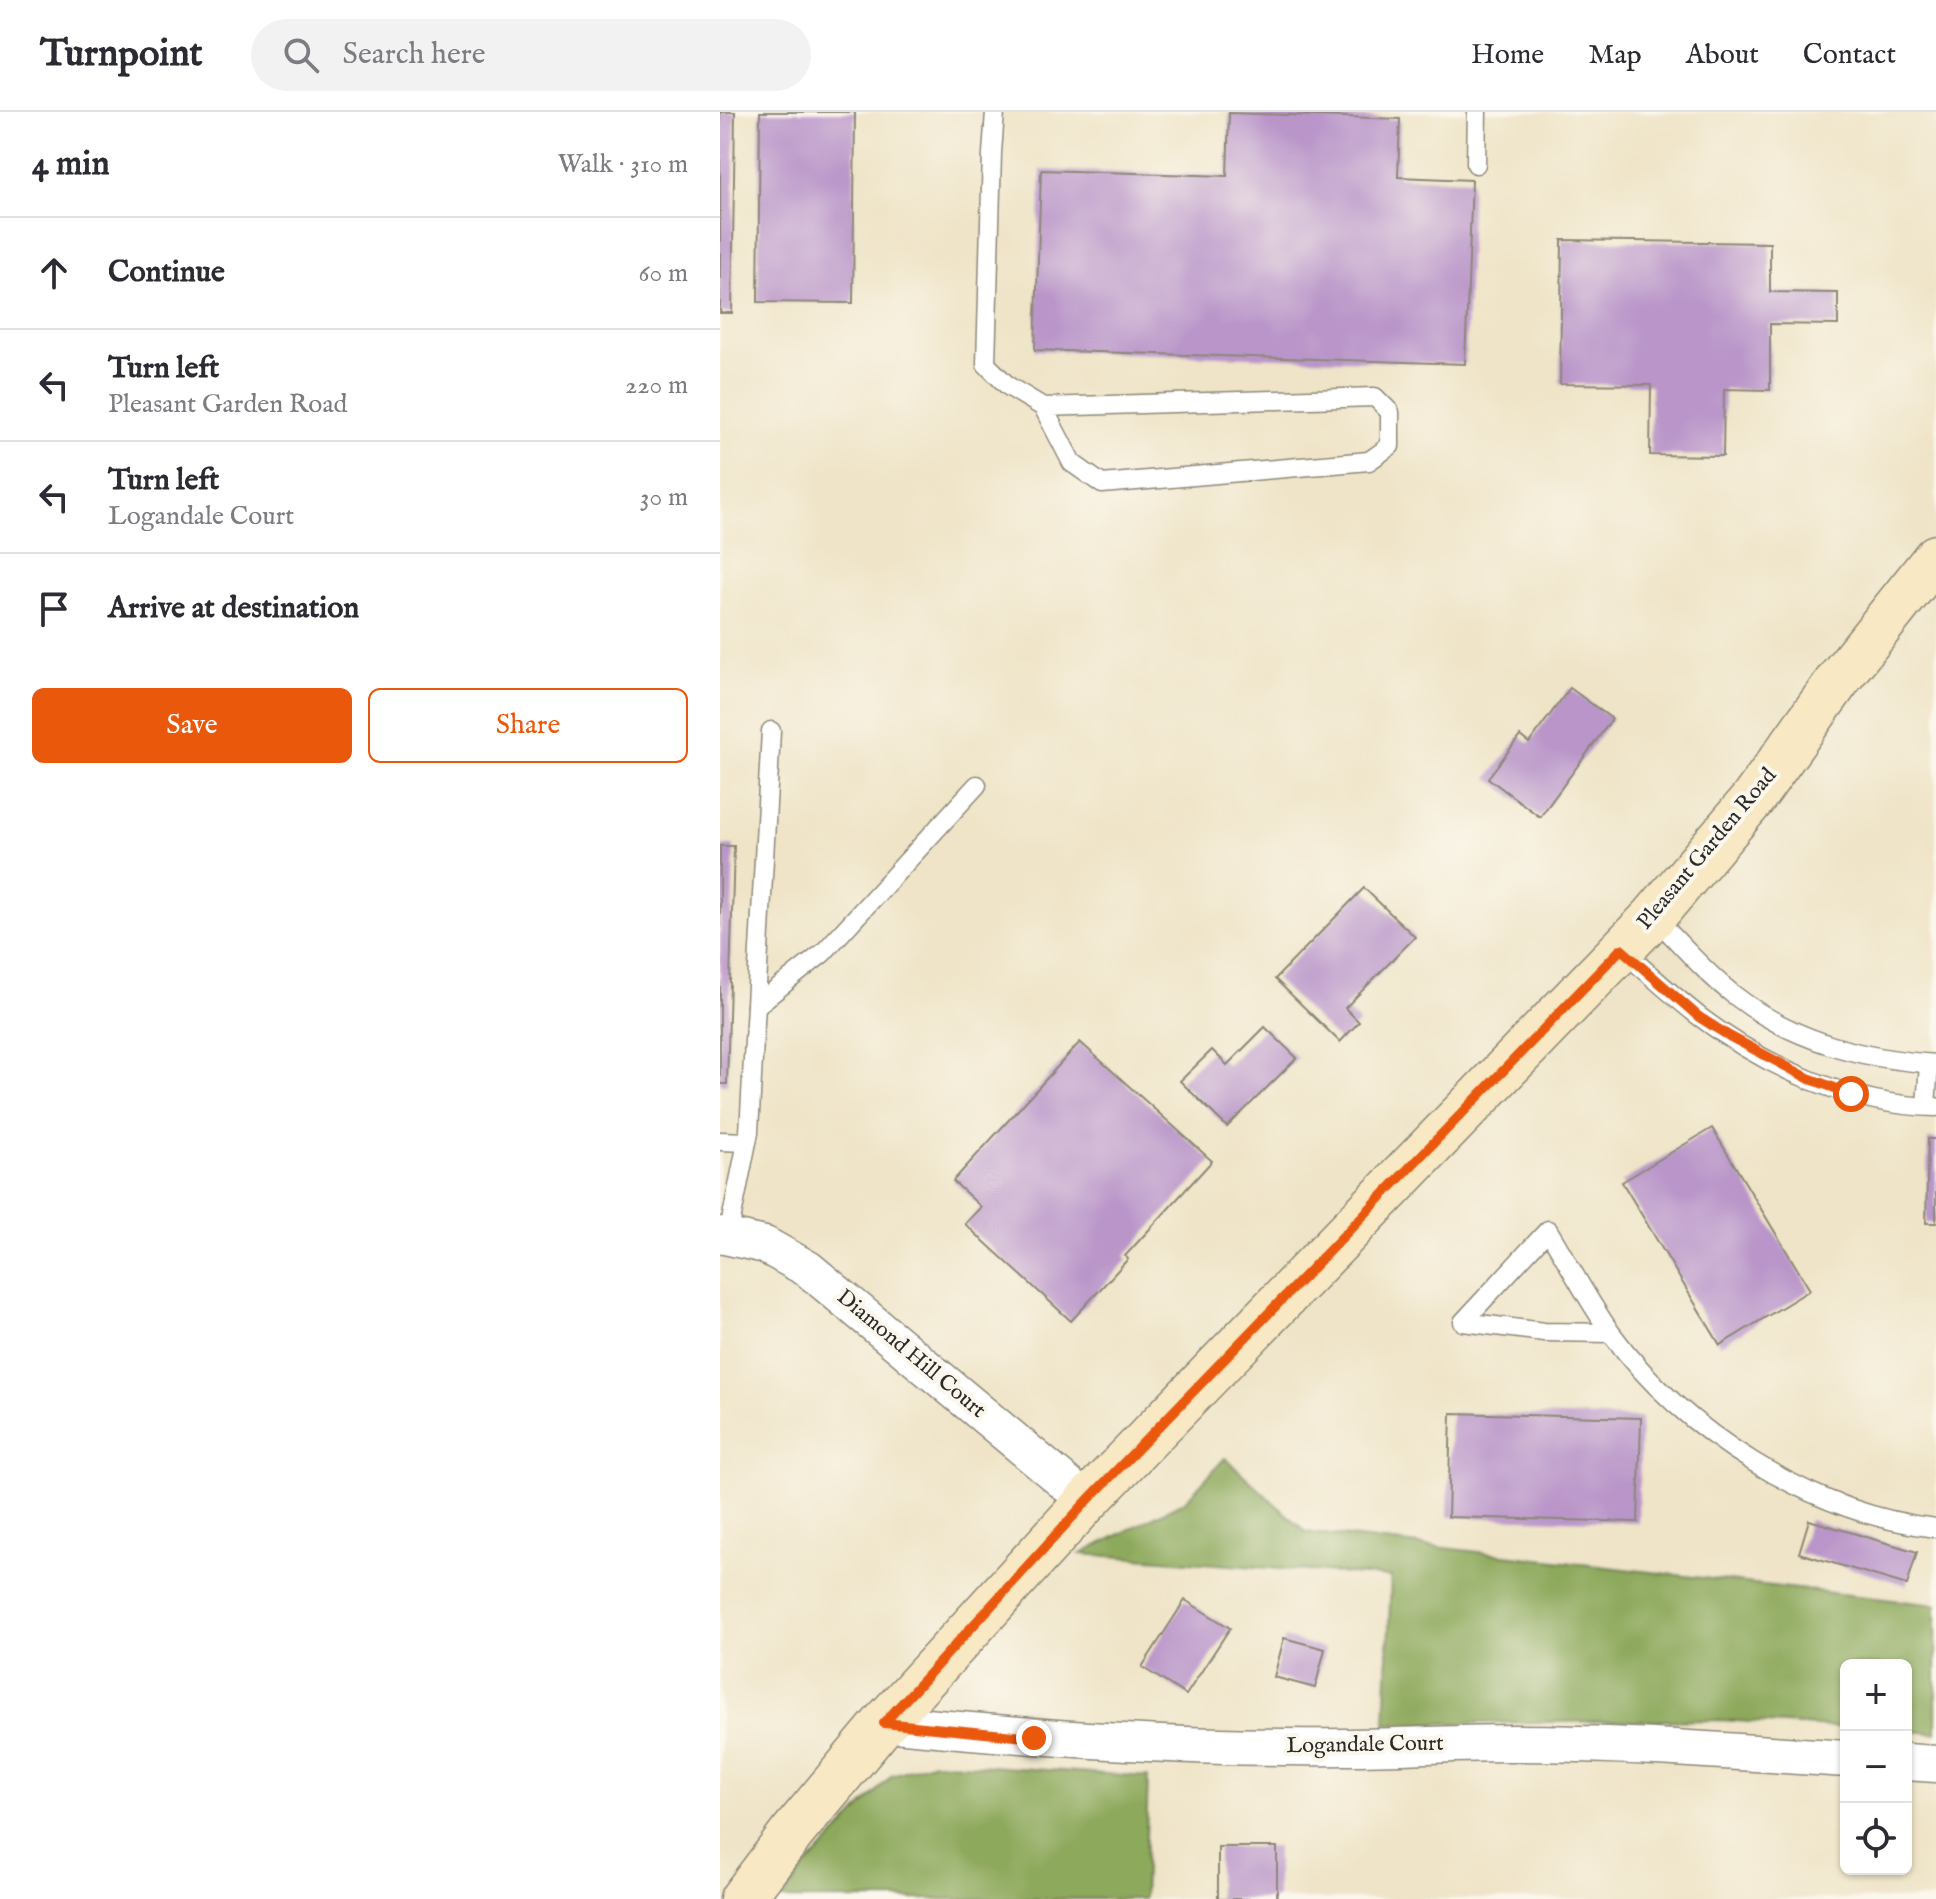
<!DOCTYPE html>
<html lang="en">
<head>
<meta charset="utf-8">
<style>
  :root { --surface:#fff; --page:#f2f2f3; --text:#2b2b33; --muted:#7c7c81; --line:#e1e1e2; --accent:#ea580c }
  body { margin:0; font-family:"IM FELL English",serif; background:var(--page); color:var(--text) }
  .controls { position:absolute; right:24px; bottom:24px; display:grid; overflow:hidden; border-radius:12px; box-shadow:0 2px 6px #0004 }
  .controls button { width:72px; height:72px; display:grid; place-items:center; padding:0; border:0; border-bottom:2px solid var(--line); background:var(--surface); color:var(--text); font:40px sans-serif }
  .stop { position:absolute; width:24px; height:24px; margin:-18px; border:6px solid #ea580c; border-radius:50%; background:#fff }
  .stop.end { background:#ea580c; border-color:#fff; box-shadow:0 2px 8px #0008 }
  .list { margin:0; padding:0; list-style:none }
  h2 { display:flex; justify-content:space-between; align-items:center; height:104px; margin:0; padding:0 32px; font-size:34px }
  h2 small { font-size:26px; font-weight:400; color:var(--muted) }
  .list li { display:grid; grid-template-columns:52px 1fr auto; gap:24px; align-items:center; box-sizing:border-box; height:112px; padding:0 32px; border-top:2px solid var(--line) }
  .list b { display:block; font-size:30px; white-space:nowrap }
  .list p { margin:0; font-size:26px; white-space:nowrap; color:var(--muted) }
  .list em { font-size:26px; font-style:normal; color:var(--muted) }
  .actions { display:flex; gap:16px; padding:24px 32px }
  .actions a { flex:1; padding:18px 0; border:2px solid var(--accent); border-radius:12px; text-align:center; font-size:28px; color:var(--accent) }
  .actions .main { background:var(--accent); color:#fff }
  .icon { flex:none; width:44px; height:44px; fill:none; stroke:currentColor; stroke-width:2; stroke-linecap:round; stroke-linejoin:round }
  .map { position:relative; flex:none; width:1216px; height:1787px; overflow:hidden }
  header { display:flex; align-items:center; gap:48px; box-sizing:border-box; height:112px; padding:0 40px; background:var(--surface); border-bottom:2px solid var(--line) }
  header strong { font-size:38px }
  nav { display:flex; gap:44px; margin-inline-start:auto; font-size:28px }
  .search { width:560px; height:72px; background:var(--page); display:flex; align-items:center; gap:20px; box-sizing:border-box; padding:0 28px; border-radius:44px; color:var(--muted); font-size:30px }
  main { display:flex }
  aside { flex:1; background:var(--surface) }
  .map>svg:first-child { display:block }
  .forest { fill:#8da95b; stroke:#5c6a43; stroke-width:2 }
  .building { fill:#b995c9 }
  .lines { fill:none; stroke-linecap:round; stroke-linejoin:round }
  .lane-casing { stroke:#8d8879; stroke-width:21 }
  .street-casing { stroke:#8d8879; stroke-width:39 }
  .secondary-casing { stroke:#8d8879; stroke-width:47 }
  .lane { stroke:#fff; stroke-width:18 }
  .street { stroke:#fff; stroke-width:36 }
  .secondary { stroke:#f8e8c3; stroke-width:44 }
  .route { stroke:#ea580c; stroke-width:10 }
  .labels { text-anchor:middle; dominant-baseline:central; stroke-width:8; stroke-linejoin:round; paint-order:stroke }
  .street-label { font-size:22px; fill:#2b2b2b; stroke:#fbf7ec }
</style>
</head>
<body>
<header>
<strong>Turnpoint</strong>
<div class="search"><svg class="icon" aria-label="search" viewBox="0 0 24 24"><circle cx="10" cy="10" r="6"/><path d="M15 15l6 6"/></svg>Search here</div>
<nav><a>Home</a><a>Map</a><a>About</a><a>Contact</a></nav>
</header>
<main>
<aside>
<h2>4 min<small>Walk · 310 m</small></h2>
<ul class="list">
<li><svg class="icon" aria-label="ahead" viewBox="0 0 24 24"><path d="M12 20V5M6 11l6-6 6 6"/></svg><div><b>Continue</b></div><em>60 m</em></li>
<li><svg class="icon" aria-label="left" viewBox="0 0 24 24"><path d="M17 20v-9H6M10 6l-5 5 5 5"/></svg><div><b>Turn left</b><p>Pleasant Garden Road</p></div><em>220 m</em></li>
<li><svg class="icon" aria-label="left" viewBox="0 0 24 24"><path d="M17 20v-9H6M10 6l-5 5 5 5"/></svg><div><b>Turn left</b><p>Logandale Court</p></div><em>30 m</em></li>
<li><svg class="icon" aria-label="arrive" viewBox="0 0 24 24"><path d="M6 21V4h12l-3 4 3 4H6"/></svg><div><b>Arrive at destination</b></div></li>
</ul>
<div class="actions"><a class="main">Save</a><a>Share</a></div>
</aside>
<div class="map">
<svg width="1216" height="1787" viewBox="0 0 1216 1787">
  <rect width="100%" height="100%" fill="#fbf7ec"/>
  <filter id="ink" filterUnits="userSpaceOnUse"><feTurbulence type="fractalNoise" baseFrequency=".0125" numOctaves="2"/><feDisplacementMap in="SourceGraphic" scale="16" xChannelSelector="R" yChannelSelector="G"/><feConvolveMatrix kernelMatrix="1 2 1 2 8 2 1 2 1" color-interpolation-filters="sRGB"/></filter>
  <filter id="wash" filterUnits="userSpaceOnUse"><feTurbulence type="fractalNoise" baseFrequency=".006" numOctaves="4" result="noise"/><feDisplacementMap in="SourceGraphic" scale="32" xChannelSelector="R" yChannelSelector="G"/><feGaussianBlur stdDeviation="1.8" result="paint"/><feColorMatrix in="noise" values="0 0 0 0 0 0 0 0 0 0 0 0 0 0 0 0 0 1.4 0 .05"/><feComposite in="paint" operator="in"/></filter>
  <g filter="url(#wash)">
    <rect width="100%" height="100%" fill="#efe4c7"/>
    <g class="forest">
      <path d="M505 1346 586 1420 1216 1493V1621L1186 1619V1553H1126V1616L1000 1608 665 1612 671 1465 361 1442 465 1389Z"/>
      <path d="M214 1650 428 1665 424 1787H62L86 1755 172 1663Z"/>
    </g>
    <g id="blocks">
      <g class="building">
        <path d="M0 0H15L12 201H0Z"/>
        <path d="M40 0H135L133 191 38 190Z"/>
        <path d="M509 1 680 7 678 65 752 68 745 252 315 238 321 58 507 64Z"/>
        <path d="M842 128 1050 131V180L1118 181V213L1050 212V278L1004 277 1003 344 930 343 931 273 840 272Z"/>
        <path d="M850 576 892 607 820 705 768 666 800 624 809 631Z"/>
        <path d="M0 734H14L7 972H0Z"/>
        <path d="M644 776 695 825 625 896 639 910 620 930 555 867Z"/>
        <path d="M545 915 577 946 507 1015 460 969 492 938 507 953Z"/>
        <path d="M360 930 492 1049 405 1144 408 1147 351 1209 245 1112 261 1095 233 1069Z"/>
        <path d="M992 1016 1090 1178 1000 1233 902 1070Z"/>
        <path d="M1208 1027H1216V1111H1206Z"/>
        <path d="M731 1301 921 1306 918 1410 728 1405Z"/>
        <path d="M1089 1408 1197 1440 1187 1473 1079 1441Z"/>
        <path d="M465 1488 510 1516 466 1583 422 1555Z"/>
        <path d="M564 1526 605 1537 595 1576 554 1565Z"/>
        <rect x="498" y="1735" width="59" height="52"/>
      </g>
    </g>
  </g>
  <g filter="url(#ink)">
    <use href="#blocks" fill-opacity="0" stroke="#8d8879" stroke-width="2"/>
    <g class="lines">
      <defs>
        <g id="lane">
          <path d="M275 0 272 41 266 252 288 274 323 295 352 351 382 372 649 349 670 334V300L655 285 323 295"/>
          <path d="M756 52 757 0"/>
          <path d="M934 805C960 831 985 861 1014 883 1073 929 1142 947 1216 952"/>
          <path d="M901 837C927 860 953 884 980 905 1046 955 1132 994 1216 995"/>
          <path d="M36 894 103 841 257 673"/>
          <path d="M1206 994 1209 952"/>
          <path d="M0 1029 27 1030"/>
          <path d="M8 1124 29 1020 51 619"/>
          <path d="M891 1221 824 1220 743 1210 828 1118C849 1152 868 1189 891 1221 964 1321 1093 1402 1216 1416"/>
        </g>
        <g id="street">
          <path d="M0 1123 45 1133 88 1157 367 1389"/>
          <path d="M164 1611C317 1626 470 1637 624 1635 680 1635 737 1631 793 1631 904 1631 1015 1640 1126 1647"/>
          <path d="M1186 1650 1216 1652"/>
        </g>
        <path id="secondary" d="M22 1787 72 1721 164 1611 367 1389 933 805 1032 688 1121 564 1216 445"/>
      </defs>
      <use href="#lane" class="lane-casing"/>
      <use href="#street" class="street-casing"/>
      <use href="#secondary" class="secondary-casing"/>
      <use href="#lane" class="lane"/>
      <use href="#street" class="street"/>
      <use href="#secondary" class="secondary"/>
    </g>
  </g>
  <g class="lines" filter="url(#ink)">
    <path class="route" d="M314 1626 164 1611 367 1389 901 837 979 905 1009 924 1088 966 1131 982"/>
  </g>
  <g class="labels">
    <g class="street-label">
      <text transform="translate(987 737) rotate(-50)">Pleasant Garden Road</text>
      <text transform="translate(191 1242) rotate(40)">Diamond Hill Court</text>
      <text transform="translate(645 1633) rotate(-1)">Logandale Court</text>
    </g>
  </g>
</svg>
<div class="controls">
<button>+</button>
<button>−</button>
<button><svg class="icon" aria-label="locate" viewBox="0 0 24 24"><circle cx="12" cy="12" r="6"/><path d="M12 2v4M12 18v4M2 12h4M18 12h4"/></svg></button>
</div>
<div class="stop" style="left:1131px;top:982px"></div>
<div class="stop end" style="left:314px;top:1626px"></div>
</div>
</main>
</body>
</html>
